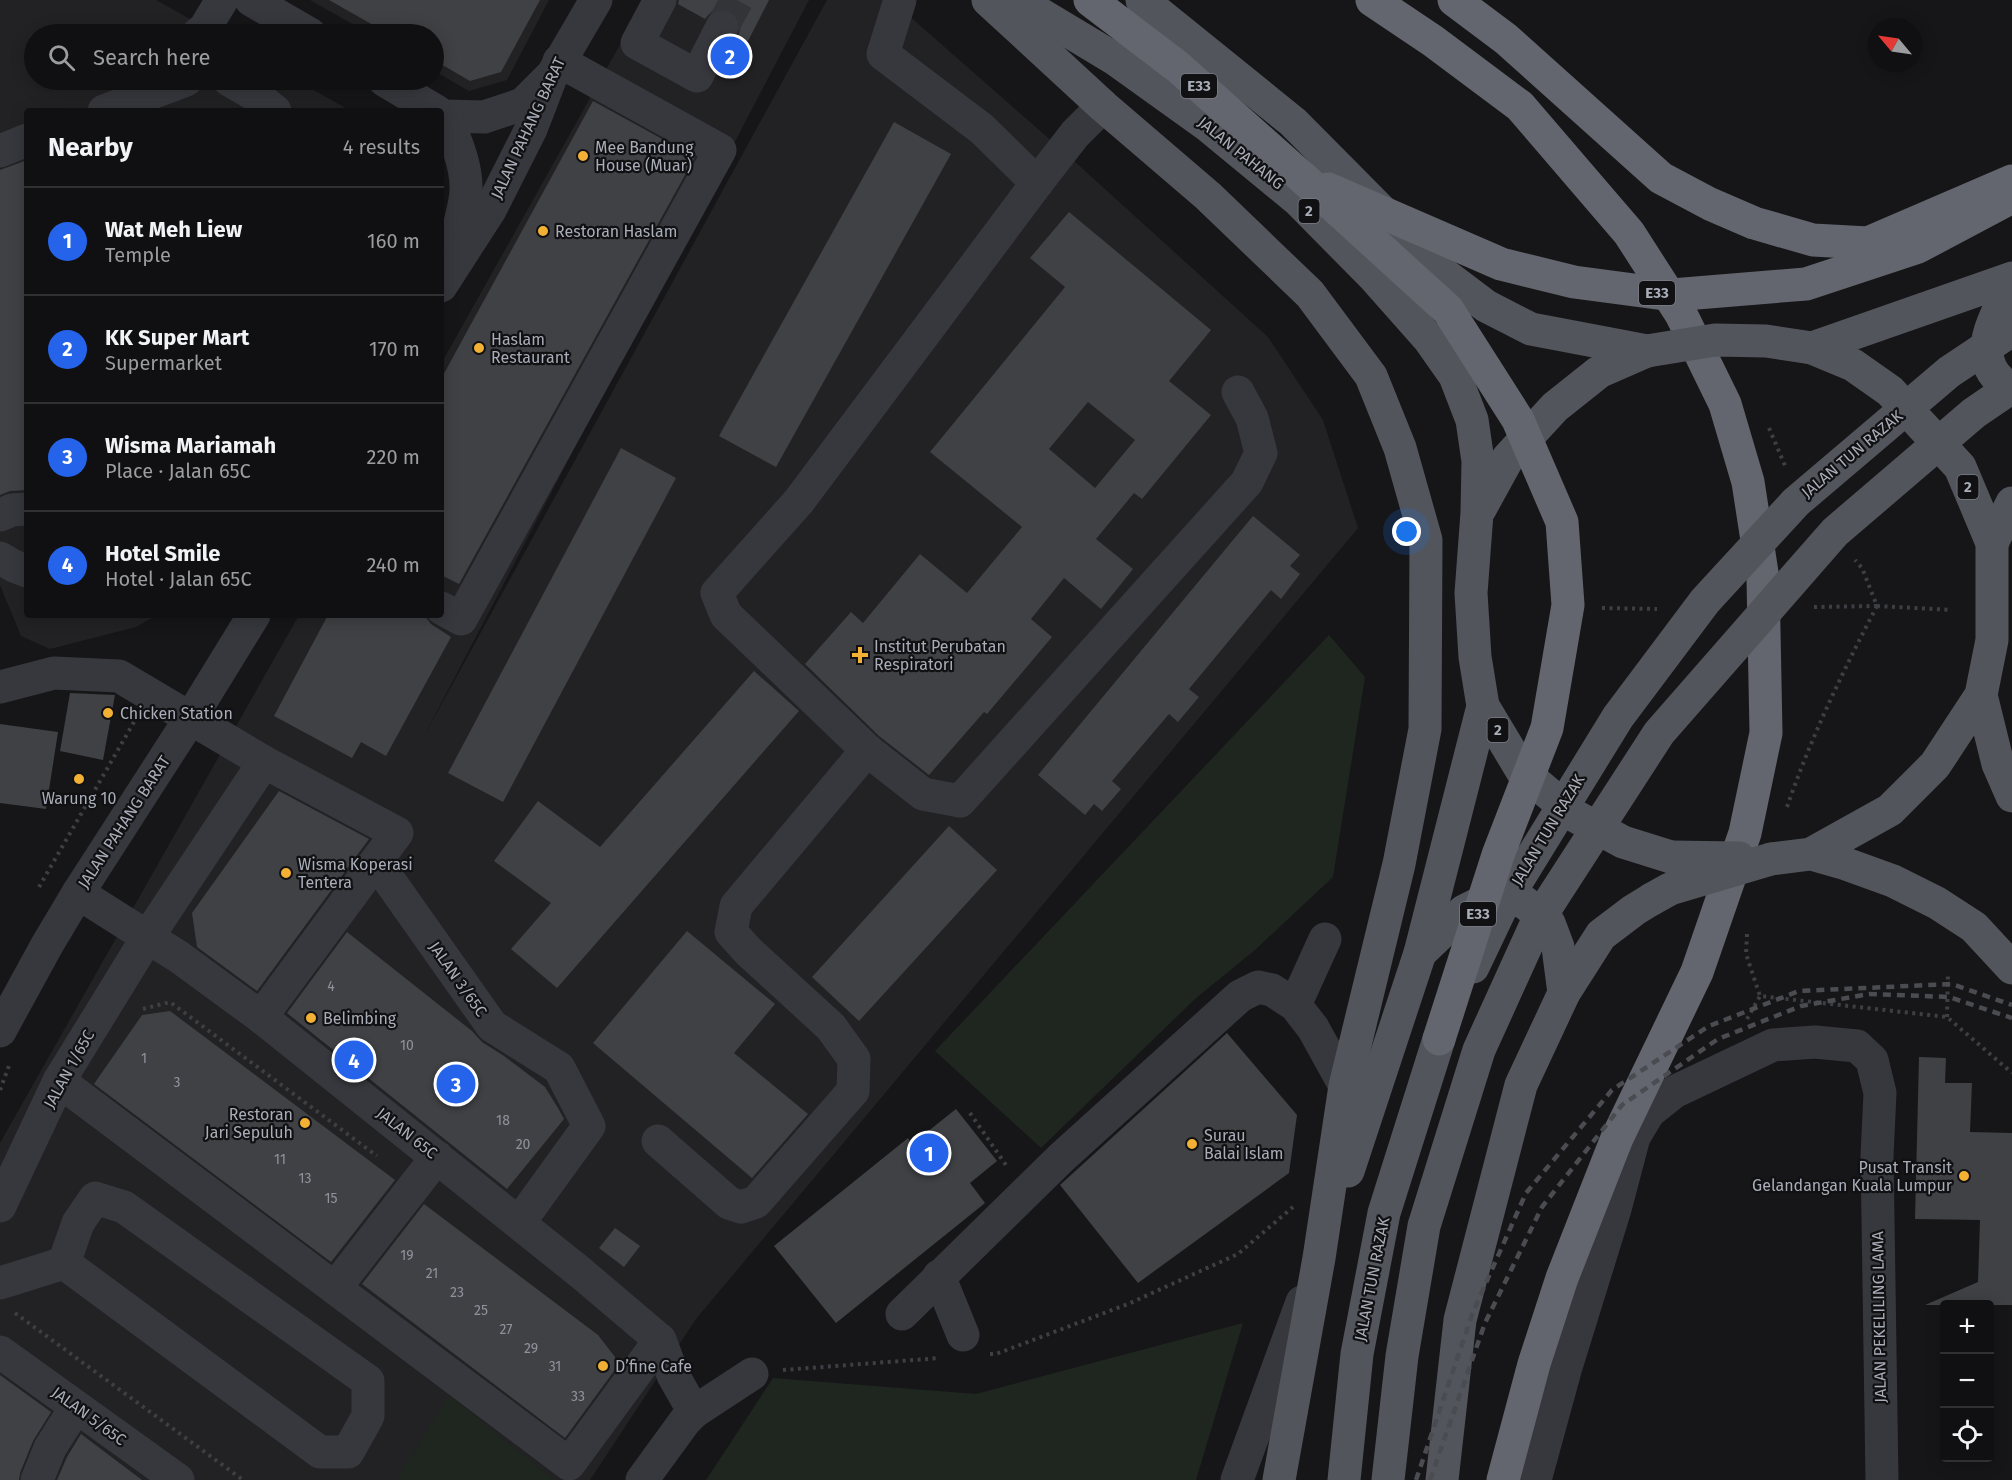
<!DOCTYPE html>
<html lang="en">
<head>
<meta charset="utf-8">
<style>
  :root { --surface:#101012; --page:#19191b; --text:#f1f3f6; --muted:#9c9d9f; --line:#303032; --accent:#2563eb }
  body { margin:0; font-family:"Fira Sans",sans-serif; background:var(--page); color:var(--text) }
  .controls { position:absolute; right:18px; bottom:18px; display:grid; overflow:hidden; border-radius:6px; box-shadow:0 3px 15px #0003 }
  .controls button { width:54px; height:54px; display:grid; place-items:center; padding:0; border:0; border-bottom:2px solid var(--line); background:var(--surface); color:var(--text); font:30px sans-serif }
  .compass { position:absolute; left:1868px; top:18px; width:54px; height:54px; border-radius:50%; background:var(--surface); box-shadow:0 3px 15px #0003; rotate:299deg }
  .you { position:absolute; left:1407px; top:532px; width:21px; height:21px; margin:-15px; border:4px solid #fff; border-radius:50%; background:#1a73e8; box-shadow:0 0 0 9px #1a73e833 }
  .badge { display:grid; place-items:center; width:39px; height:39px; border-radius:50%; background:var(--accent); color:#fff; font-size:20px; font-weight:700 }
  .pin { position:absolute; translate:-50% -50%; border:3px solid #fff; box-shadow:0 2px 6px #0006 }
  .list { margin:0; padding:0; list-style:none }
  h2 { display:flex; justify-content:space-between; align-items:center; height:78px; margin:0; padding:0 24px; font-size:26px }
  h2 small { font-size:20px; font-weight:400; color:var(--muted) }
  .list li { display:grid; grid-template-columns:39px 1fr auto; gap:18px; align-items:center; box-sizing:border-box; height:108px; padding:0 24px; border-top:2px solid var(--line) }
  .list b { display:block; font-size:22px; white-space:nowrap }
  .list p { margin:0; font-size:20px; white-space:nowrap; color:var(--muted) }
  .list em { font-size:20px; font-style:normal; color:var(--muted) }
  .icon { flex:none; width:33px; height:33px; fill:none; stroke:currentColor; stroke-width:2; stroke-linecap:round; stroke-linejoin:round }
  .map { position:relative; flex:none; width:2012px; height:1480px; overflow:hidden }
  .search { position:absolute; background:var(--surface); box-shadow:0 3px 15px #0003; left:24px; top:24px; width:420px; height:66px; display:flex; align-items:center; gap:15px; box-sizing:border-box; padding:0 21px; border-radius:33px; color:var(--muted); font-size:22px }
  .panel { position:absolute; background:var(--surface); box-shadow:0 3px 15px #0003; left:24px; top:108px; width:420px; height:510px; border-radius:6px }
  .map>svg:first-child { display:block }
  .built { fill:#222225 }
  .green { fill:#1e261f }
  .building { fill:#404145; fill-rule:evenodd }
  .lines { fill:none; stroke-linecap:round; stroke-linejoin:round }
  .minor-tunnel { stroke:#333438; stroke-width:33; stroke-dasharray:33 16; stroke-linecap:butt }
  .path { stroke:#3d3f44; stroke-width:4; stroke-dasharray:3 4.5; stroke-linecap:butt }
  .minor { stroke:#37383d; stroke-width:33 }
  .major { stroke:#53555c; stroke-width:33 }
  .highway { stroke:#63666e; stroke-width:33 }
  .rail { stroke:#4a4c52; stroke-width:4.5; stroke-dasharray:8 6; stroke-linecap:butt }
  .path-bridge { stroke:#3d3f44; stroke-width:4; stroke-dasharray:3 4.5; stroke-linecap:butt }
  .major-bridge { stroke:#53555c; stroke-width:33 }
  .highway-bridge { stroke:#63666e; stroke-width:33 }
  .poi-dot { fill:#f2b134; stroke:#111113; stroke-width:2 }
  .labels { text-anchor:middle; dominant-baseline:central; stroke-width:4.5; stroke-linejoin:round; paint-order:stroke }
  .number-label { font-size:14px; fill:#8e929b }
  .shield { fill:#111113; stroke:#7b7e86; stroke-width:1.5 }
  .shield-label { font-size:15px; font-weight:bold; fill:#a8adb8 }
  .street-label { font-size:16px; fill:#a8adb8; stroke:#111113 }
  .poi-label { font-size:16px; fill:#a8adb8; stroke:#111113; text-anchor:start }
</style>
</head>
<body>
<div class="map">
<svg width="2012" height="1480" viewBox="0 0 2012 1480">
  <rect width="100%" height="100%" fill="#161618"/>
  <g class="built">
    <path d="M0 0H156L217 34H34V80H296L351 111H27V615H157L136 627 50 649 21 636 0 585Z"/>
    <path d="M310 0H549L507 80 469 91 434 71V34H370Z"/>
    <path d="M645 0H809L423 738 827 0H891L1062 150 1268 337 1323 420 1358 528 696 1319 590 1480H0V1143L299 615H441V364Z"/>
  </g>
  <g class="green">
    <path d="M1329 635 1365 677 1333 877 1255 950 1195 999 1041 1148 935 1051Z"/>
    <path d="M1243 1323 1196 1480H706L773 1378 976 1394Z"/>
    <path d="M449 1395 554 1480H396Z"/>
  </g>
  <g class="building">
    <path d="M329 0H540L501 72 470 81 434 60V34H389Z"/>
    <path d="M679 0H769L748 41 738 36 741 25 737 16 731 11 720 8 711 12 705 19 678 4Z"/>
    <path d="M593 101 695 157 459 584 441 575V379Z"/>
    <path d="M894 122 951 154 776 467 719 436Z"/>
    <path d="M27 160V490L10 491 0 495V170Z"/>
    <path d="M1069 212 1211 330 1169 381 1211 415 1142 499 1134 493 1096 539 1133 569 1101 609 1064 578 1031 619 1052 637 987 714 984 712 929 775 879 736 805 664 851 612 863 623 920 554 967 593 1022 527 930 452 1065 287 1030 258ZM1088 402 1135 440 1095 488 1049 449Z"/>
    <path d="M621 448 676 478 503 802 448 773Z"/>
    <path d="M1253 516 1300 555 1290 566 1300 574 1281 599 1271 590 1189 689 1199 697 1178 722 1169 714 1112 781 1121 789 1102 811 1094 804 1085 815 1038 775Z"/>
    <path d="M328 615H424L431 624 451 637 386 756 361 742 352 758 274 716Z"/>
    <path d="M754 671 799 711 557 988 511 949 551 903 494 861 538 801 600 847Z"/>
    <path d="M70 693 115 695 103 760 60 751Z"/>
    <path d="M0 724 58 732 46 809 0 803Z"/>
    <path d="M279 791 369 839 257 991 197 947 192 913Z"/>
    <path d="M949 826 997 870 859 1021 812 977Z"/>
    <path d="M687 931 775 1004 734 1053 808 1114 752 1178 593 1043Z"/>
    <path d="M347 932 472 1031 482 1042 504 1056 545 1087 558 1108 564 1119 507 1189 287 1013Z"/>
    <path d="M170 1011 395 1180 331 1262 94 1084 142 1015Z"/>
    <path d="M1227 1033 1297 1115 1289 1173 1138 1283 1060 1185Z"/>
    <path d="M1919 1057 1946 1058 1945 1083H1972L1970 1132 2012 1133V1305H1925L1978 1282 1980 1220 1915 1219Z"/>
    <path d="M956 1109 997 1161 970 1183 985 1203 836 1323 774 1246 908 1138 912 1144Z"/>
    <path d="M424 1204 598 1335 615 1357 617 1367 565 1438 362 1284Z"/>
    <path d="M615 1228 640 1246 624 1267 599 1248Z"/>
    <path d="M0 1375 51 1412 33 1441 20 1473 19 1480H0Z"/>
    <path d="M81 1434 142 1480H57L67 1457Z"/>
  </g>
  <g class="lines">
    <path class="minor-tunnel" d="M722 27 737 0"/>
    <g class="path">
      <path d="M1769 428 1786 468"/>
      <path d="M1877 606 1952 610"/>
      <path d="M1602 608 1657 609"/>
      <path d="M1787 807C1811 737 1843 671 1877 606L1862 568 1855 560"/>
      <path d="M39 887 134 722"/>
      <path d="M1747 934 1746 954 1760 996 1947 1017 2012 1073"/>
      <path d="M143 1009 170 1002 377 1156"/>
      <path d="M1947 1017 1948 972"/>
      <path d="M1747 1019 1760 996"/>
      <path d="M0 1090 10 1063"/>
      <path d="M970 1113 1006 1165"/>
      <path d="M15 1313 243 1480"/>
      <path d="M990 1354H996L1128 1304 1238 1254 1293 1207"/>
      <path d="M783 1370 940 1358"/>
    </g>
    <g class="minor">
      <path d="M251 0 310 34"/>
      <path d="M660 0 637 43 697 76 722 27"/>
      <path d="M900 0 883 54 982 129 1037 183"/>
      <path d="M198 34 205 28 222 0"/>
      <path d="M229 80 255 95 275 111"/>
      <path d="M384 80 436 111"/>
      <path d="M1103 106 1075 134 1037 183 799 501 717 593 726 615 867 750 923 794 960 801 1247 482 1261 453 1252 418 1238 392"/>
      <path d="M104 111 186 80"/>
      <path d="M441 114 444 116 484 117 523 104 549 78"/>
      <path d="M444 116C455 137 467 166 466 191 465 209 456 236 452 255"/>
      <path d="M0 151 27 140"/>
      <path d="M441 286 490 210 531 129 551 77 596 0"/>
      <path d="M0 515 12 510 27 509"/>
      <path d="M0 558 14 566 27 571"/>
      <path d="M441 608 461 619 720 150 559 61"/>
      <path d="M0 687 54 673 119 676 264 762 397 833 261 1017"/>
      <path d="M377 863 492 1026 559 1068 589 1126 529 1209 518 1221"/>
      <path d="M78 893 179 957 261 1017 581 1273 660 1340 673 1375 694 1412"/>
      <path d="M1295 1005 1325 939"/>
      <path d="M0 1031 47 945 78 893 190 719 254 615"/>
      <path d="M59 1081 569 1464 660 1340"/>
      <path d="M658 1141 729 1203 741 1207 756 1202 853 1091 854 1059 831 1027 748 951 731 932 736 906 867 750"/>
      <path d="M95 1198 124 1207 368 1381V1416L348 1452H320L64 1263 78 1223Z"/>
      <path d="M0 1206 59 1081 147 938 264 762"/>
      <path d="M939 1276 963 1335"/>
      <path d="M0 1283 64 1263"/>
      <path d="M335 1288 437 1157"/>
      <path d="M902 1314 1061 1158 1240 996 1258 987 1272 990 1295 1005 1313 1028 1345 1086"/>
      <path d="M0 1352 178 1480"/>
      <path d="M37 1480 50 1448 76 1407"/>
      <path d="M642 1480 685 1421 694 1412 752 1374"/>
      <path d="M1237 1480 1302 1302"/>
      <path d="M1535 1480 1566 1367 1615 1209 1634 1137 1649 1112 1674 1092 1773 1045 1815 1042 1857 1046 1872 1060 1880 1093 1877 1155 1882 1480"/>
    </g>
    <g class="major">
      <path d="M988 0 1103 106 1208 196 1310 294 1371 376 1400 448 1426 540 1425 729 1399 864 1345 1086 1319 1258 1279 1480"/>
      <path d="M1017 0 1115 59 1207 125 1298 200 1375 278 1429 339 1455 376 1472 420 1478 461 1477 513 1471 593 1475 657 1483 706 1522 771 1575 816 1623 842 1671 857"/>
      <path d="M1142 0 1293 122 1445 275 1486 306 1531 329 1647 351"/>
      <path d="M2012 285C1994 318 1966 363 2012 389"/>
      <path d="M1812 348 2012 278"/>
      <path d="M1480 509 1508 458 1555 407 1599 372 1647 351"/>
      <path d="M1992 543 2012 503"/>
      <path d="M1981 695 1998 764 2012 796"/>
      <path d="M1811 854 1846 864 1893 881 1937 903 1974 927 2012 968"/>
      <path d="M1771 859 1811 854 1890 810 1935 765 1981 695 1992 640V543L1960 467 1890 391 1853 365 1812 348"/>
      <path d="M1420 953 1464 911 1494 896 1524 902 1549 923 1558 947 1564 993"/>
      <path d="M1348 1171 1420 953 1483 706"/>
      <path d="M1344 1480 1357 1354 1384 1213 1439 1039"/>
      <path d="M1442 1480 1460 1320 1521 1085 1564 993 1601 935 1634 910 1652 899"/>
    </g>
    <g class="highway">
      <path d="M1090 0 1178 67 1303 178"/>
      <path d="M1372 0 1433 41 1520 106 1629 233 1681 314 1725 404 1748 482 1763 579 1766 733 1745 833 1697 972 1617 1138 1562 1278 1534 1364 1503 1480"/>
      <path d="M1454 0 1506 39 1661 178 1710 204 1754 223 1813 240 1868 243 2012 181"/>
    </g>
    <g class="rail">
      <path d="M1416 1480 1473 1312 1526 1193 1612 1090 1709 1026 1799 991 1952 984 2012 1005"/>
      <path d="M1430 1480 1485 1323 1542 1207 1622 1105 1718 1039 1801 1006 1869 994 1949 997 2012 1018"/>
    </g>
    <path class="path-bridge" d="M1814 607 1877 606"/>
    <g class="major-bridge">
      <path d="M1647 351 1715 340 1766 341 1812 348"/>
      <path d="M1671 857 1739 858"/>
      <path d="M1652 899 1670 889 1771 859"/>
      <path d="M1473 967 1503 904 1618 717 1705 601 1796 502 1949 372 2012 330"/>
      <path d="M1388 1480 1402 1356 1424 1226 1479 1050 1538 920 1659 733 1835 532 1974 413 2012 387"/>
    </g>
    <g class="highway-bridge">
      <path d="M1303 178 1448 310 1518 420 1562 522 1568 605 1547 728 1498 855 1439 1039"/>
      <path d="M1328 189 1501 264 1574 282 1672 295 1806 284 1918 247 2012 197"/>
    </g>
  </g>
  <g class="poi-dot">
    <circle cx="583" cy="156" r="6"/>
    <circle cx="543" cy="231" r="6"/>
    <circle cx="479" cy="348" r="6"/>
    <path d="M857 646h6v6h6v6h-6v6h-6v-6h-6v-6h6z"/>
    <circle cx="108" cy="713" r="6"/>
    <circle cx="79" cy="779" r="6"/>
    <circle cx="286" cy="873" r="6"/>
    <circle cx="311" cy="1018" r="6"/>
    <circle cx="305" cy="1123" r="6"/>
    <circle cx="1192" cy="1144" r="6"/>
    <circle cx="1964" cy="1176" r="6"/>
    <circle cx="603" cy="1366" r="6"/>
  </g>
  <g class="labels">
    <g class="number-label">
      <text x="331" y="986">4</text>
      <text x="407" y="1045">10</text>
      <text x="144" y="1058">1</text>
      <text x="177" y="1082">3</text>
      <text x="503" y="1120">18</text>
      <text x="523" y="1144">20</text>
      <text x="280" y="1159">11</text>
      <text x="305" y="1178">13</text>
      <text x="331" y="1198">15</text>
      <text x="407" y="1255">19</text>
      <text x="432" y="1273">21</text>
      <text x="457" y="1292">23</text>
      <text x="481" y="1310">25</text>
      <text x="506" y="1329">27</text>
      <text x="531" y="1348">29</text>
      <text x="555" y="1366">31</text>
      <text x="578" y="1396">33</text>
    </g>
    <g class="shield">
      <rect x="1181" y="74" width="36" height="24" rx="4.5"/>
      <rect x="1298.5" y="199" width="21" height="24" rx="4.5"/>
      <rect x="1639" y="281" width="36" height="24" rx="4.5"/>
      <rect x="1957.5" y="475" width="21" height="24" rx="4.5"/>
      <rect x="1487.5" y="718" width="21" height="24" rx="4.5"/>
      <rect x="1460" y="902" width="36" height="24" rx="4.5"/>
    </g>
    <g class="shield-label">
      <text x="1199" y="86">E33</text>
      <text x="1309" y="211">2</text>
      <text x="1657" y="293">E33</text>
      <text x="1968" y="487">2</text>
      <text x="1498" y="730">2</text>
      <text x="1478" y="914">E33</text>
    </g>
    <g class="street-label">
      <text transform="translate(528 128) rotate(-65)">JALAN PAHANG BARAT</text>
      <text transform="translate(1241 153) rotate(39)">JALAN PAHANG</text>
      <text transform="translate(1852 454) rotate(-40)">JALAN TUN RAZAK</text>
      <text transform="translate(124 822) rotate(-57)">JALAN PAHANG BARAT</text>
      <text transform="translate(1548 830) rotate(-59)">JALAN TUN RAZAK</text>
      <text transform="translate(458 979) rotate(55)">JALAN 3/65C</text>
      <text transform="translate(69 1069) rotate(-61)">JALAN 1/65C</text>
      <text transform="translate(407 1133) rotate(38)">JALAN 65C</text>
      <text transform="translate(1372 1279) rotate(-79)">JALAN TUN RAZAK</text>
      <text transform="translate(1879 1317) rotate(-91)">JALAN PEKELILING LAMA</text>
      <text transform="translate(89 1416) rotate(36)">JALAN 5/65C</text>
    </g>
    <g class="poi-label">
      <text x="595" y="147">Mee Bandung<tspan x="595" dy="18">House (Muar)</tspan></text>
      <text x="555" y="231">Restoran Haslam</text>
      <text x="491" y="339">Haslam<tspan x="491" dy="18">Restaurant</tspan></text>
      <text x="874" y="646">Institut Perubatan<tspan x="874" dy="18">Respiratori</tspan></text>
      <text x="120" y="713">Chicken Station</text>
      <text x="79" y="798" text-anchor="middle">Warung 10</text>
      <text x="298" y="864">Wisma Koperasi<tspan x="298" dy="18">Tentera</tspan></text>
      <text x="323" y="1018">Belimbing</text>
      <text x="293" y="1114" text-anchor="end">Restoran<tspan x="293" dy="18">Jari Sepuluh</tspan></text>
      <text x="1204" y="1135">Surau<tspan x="1204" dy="18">Balai Islam</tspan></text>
      <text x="1952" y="1167" text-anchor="end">Pusat Transit<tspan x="1952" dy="18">Gelandangan Kuala Lumpur</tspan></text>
      <text x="615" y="1366">D’fine Cafe</text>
    </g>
  </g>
</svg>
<div class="controls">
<button>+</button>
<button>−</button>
<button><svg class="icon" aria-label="locate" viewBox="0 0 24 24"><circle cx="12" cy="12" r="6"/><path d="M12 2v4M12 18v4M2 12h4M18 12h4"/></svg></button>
</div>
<svg class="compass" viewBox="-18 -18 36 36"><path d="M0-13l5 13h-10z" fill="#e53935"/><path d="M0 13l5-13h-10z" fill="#9c9d9f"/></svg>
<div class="you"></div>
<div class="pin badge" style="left:929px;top:1153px">1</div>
<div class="pin badge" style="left:730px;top:56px">2</div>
<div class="pin badge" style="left:456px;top:1084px">3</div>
<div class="pin badge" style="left:354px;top:1060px">4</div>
<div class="search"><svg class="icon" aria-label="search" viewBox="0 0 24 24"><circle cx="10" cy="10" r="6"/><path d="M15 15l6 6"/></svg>Search here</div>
<section class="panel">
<h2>Nearby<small>4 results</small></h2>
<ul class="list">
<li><span class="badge">1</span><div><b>Wat Meh Liew</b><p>Temple</p></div><em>160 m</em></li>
<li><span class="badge">2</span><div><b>KK Super Mart</b><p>Supermarket</p></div><em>170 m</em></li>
<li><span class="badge">3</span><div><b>Wisma Mariamah</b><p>Place · Jalan 65C</p></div><em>220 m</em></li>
<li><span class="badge">4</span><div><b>Hotel Smile</b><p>Hotel · Jalan 65C</p></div><em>240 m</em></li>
</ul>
</section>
</div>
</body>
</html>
